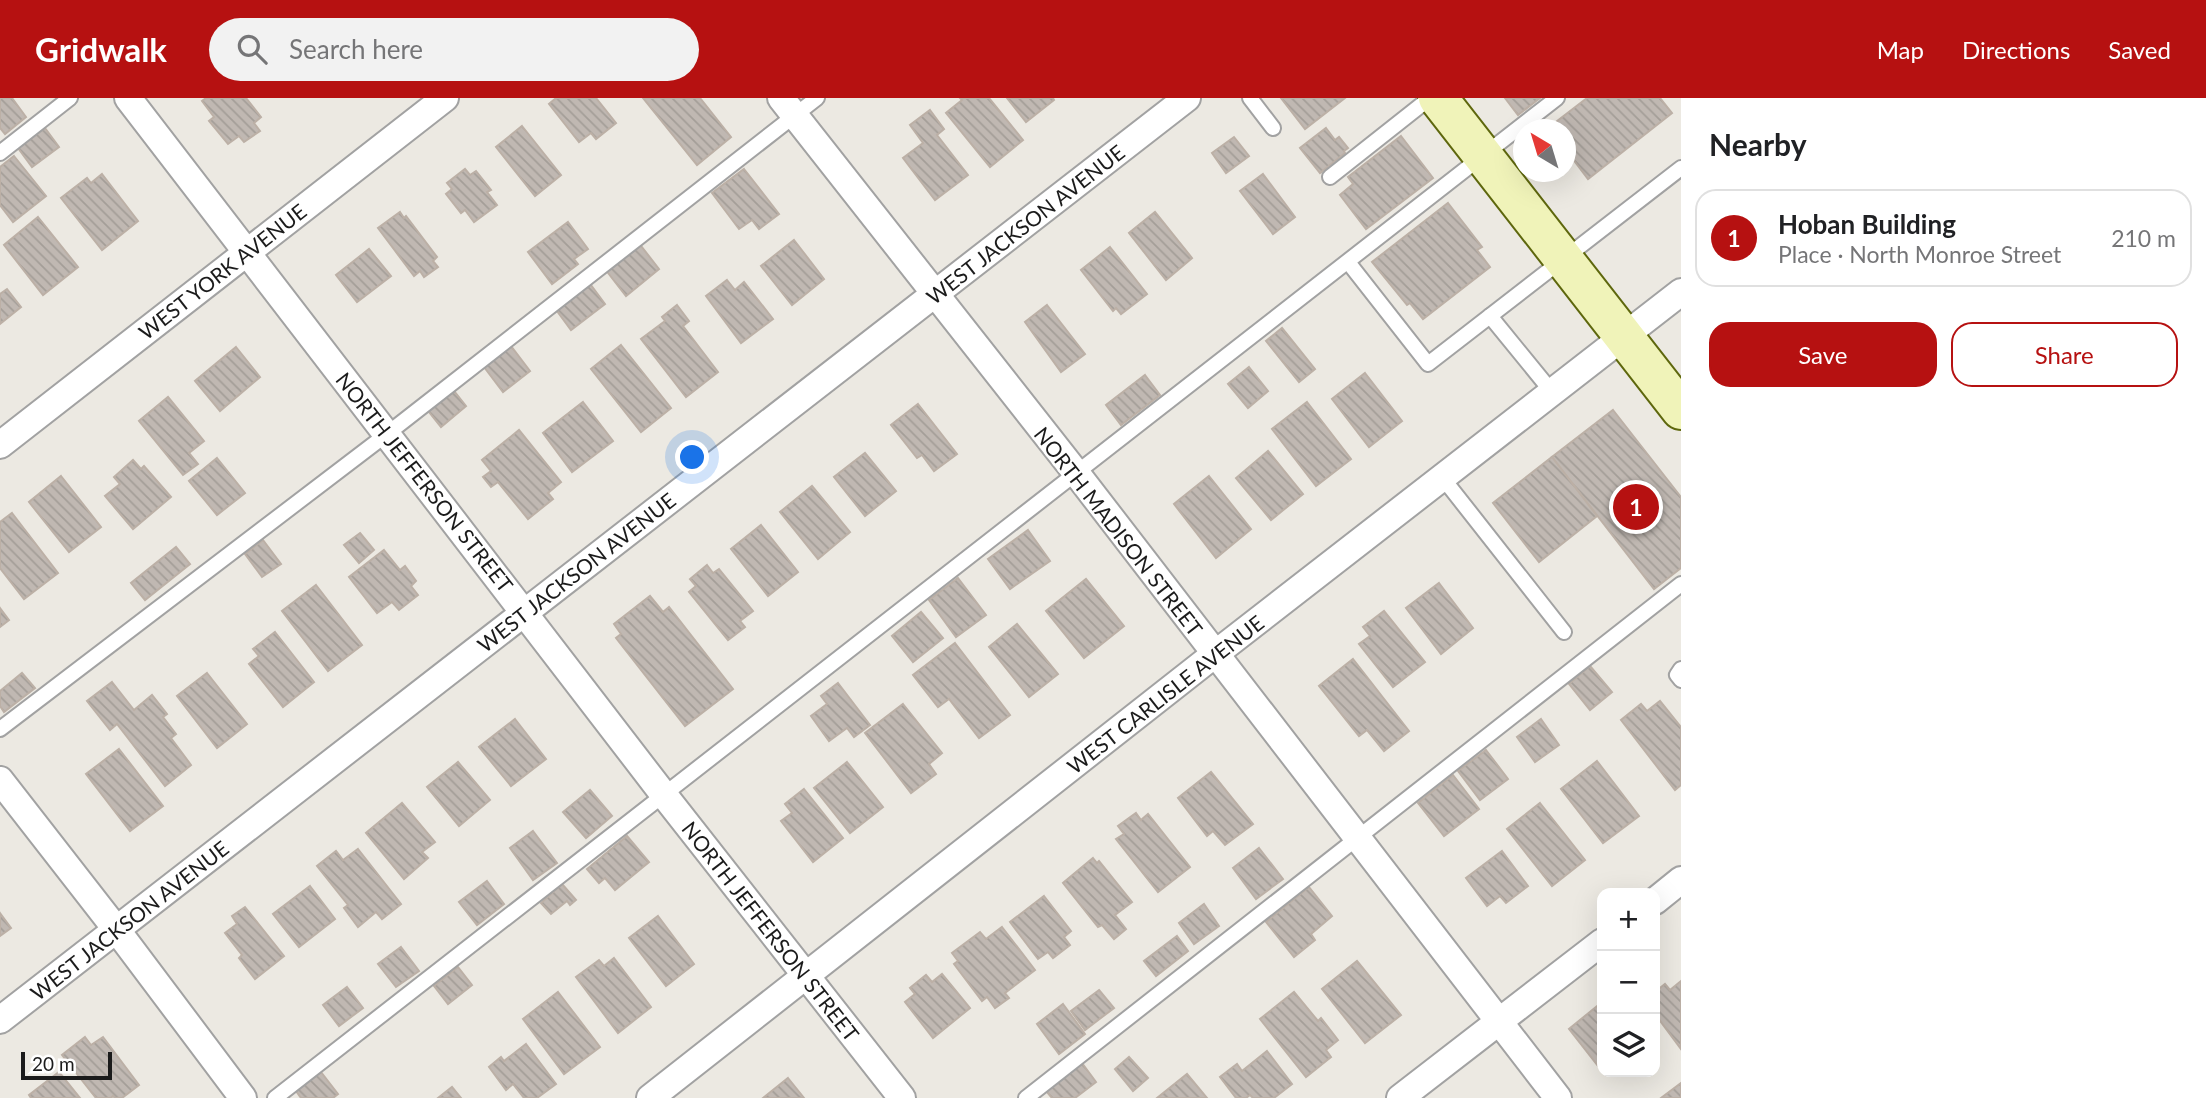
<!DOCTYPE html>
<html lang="en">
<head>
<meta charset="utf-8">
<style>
  :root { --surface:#fff; --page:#f2f2f2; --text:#202124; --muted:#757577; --line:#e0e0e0; --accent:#b61111 }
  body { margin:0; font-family:Lato,sans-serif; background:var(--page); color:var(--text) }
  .controls { position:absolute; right:21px; bottom:21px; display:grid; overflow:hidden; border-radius:14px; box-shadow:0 7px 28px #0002 }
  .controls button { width:63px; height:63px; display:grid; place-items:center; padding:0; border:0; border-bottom:2px solid var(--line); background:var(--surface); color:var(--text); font:35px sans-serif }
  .compass { position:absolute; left:1513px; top:21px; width:63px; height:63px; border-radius:50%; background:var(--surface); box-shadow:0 7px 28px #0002; rotate:322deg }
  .scale { position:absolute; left:21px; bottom:18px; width:91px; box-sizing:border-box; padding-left:7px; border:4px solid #1b1b1b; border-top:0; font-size:19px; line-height:24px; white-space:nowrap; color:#1b1b1b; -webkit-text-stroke:5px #fff; paint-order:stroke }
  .you { position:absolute; left:693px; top:360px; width:24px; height:24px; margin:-18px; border:5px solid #fff; border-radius:50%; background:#1a73e8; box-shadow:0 0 0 10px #1a73e833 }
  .badge { display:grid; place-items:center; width:46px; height:46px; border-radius:50%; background:var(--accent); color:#fff; font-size:23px; font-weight:700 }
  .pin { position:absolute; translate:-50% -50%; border:4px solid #fff; box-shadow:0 2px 7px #0006 }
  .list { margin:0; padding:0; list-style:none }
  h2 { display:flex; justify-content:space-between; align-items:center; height:91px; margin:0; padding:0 28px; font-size:30px }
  h2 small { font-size:23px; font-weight:400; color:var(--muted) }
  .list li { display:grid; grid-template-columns:46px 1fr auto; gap:21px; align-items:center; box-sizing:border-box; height:98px; margin:0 14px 14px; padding:0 14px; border:2px solid var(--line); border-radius:21px }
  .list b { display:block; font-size:26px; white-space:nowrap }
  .list p { margin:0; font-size:23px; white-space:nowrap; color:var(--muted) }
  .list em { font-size:23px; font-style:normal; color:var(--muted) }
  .actions { display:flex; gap:14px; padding:21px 28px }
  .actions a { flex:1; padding:16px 0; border:2px solid var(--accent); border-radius:21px; text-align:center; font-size:24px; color:var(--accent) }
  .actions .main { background:var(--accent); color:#fff }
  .icon { flex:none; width:38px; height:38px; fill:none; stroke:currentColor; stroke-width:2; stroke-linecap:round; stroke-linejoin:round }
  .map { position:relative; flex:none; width:1681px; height:1000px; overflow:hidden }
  header { display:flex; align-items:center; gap:42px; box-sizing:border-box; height:98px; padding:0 35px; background:var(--accent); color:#fff }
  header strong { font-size:33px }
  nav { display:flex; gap:38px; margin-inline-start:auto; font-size:24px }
  .search { width:490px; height:63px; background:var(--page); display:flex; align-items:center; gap:18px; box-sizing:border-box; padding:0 24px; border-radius:38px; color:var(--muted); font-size:26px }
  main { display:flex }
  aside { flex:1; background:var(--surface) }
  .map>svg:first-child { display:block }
  .building { fill:url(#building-back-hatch); stroke:#bcb0a6; stroke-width:2 }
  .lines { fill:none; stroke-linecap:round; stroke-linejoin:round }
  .service-casing { stroke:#a2a2a2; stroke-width:18 }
  .minor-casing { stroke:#a2a2a2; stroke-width:30 }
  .secondary-casing { stroke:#5e670d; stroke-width:42 }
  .service { stroke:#fff; stroke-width:14 }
  .minor { stroke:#fff; stroke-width:26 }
  .secondary { stroke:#f0f3b9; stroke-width:38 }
  .labels { text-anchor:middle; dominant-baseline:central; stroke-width:5; stroke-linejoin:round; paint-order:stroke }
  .street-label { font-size:21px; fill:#1b1b1b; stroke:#fff }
</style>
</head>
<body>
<header>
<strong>Gridwalk</strong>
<div class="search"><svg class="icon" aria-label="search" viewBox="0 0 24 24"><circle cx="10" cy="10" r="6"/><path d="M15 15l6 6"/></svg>Search here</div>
<nav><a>Map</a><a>Directions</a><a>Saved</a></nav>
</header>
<main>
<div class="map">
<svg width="1681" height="1000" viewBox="0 0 1681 1000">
  <defs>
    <pattern id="building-back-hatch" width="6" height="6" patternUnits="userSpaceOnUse" patternTransform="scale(1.75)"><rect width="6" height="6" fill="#c0b8b2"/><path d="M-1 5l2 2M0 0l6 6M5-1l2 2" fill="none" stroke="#a49e98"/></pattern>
  </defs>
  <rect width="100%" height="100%" fill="#ece9e2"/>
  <g class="building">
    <path d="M0 0H12L26 19 5 36 0 30Z"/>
    <path d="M206 0H246L261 19 254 25 260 33 244 44 239 38 228 46 209 23 214 19 202 3Z"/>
    <path d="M556 0H596L616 25 596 41 591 35 579 44 549 6Z"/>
    <path d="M643 0H700L731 39 697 67Z"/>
    <path d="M960 0H989L1023 42 990 69 946 15 962 2Z"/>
    <path d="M1007 0H1053L1054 2 1026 24Z"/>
    <path d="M1281 0H1345L1305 31Z"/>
    <path d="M1505 0H1540L1518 17Z"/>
    <path d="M1587 0H1660L1672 15 1588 81 1566 52V32L1548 30Z"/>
    <path d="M930 12 944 31 937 37 968 77 935 102 903 60 923 45 910 27Z"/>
    <path d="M522 28 561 77 535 98 496 49Z"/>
    <path d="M45 30 59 49 32 69 18 50Z"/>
    <path d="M1326 30 1335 42 1339 39 1348 50 1344 53 1345 55 1320 75 1300 50Z"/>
    <path d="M1401 38 1433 80 1366 131 1340 97 1353 86 1348 79Z"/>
    <path d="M1234 39 1249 58 1226 75 1212 55Z"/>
    <path d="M14 58 46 98 13 124 0 107V69Z"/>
    <path d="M465 71 470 77 476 73 491 92 487 94 497 107 474 124 465 112 461 115 446 96 452 91 447 85Z"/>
    <path d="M744 71 779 116 759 131 752 122 739 131 712 95Z"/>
    <path d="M102 76 138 123 102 152 61 100 87 80 91 85Z"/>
    <path d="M1263 76 1295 119 1273 136 1240 93Z"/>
    <path d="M1448 105 1482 149 1477 152 1490 169 1423 221 1410 205 1407 207 1372 164Z"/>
    <path d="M400 114 404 120 406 118 437 159 433 163 438 169 424 179 420 173 414 178 378 130Z"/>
    <path d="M1155 114 1192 160 1166 182 1129 135Z"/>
    <path d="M38 119 78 169 43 197 4 147Z"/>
    <path d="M568 124 588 151 574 161 578 166 552 186 528 154Z"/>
    <path d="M794 142 824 181 792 207 761 168Z"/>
    <path d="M638 144 659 171 626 198 605 171Z"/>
    <path d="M1110 149 1147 196 1121 216 1116 210 1113 213 1081 172Z"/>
    <path d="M369 151 391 178 357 204 336 177Z"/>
    <path d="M727 182 735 192 744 184 773 221 741 245 706 198Z"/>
    <path d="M588 183 605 206 571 232 554 209Z"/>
    <path d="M7 191 21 209 0 226V196Z"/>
    <path d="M677 207 689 223 683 228 718 274 686 299 641 241 665 223 662 219Z"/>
    <path d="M1047 207 1085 256 1061 274 1025 224Z"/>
    <path d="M1282 230 1315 271 1299 284 1266 243Z"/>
    <path d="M508 244 530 273 503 294 481 265Z"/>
    <path d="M621 247 671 310 641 334 591 271Z"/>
    <path d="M236 249 260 279 220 313 195 283Z"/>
    <path d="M1249 269 1268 293 1248 310 1228 286Z"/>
    <path d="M1365 275 1402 323 1369 349 1332 301Z"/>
    <path d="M1145 277 1160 297 1121 327 1106 307Z"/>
    <path d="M451 289 466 308 441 329 425 309Z"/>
    <path d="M168 299 204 343 189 355 198 366 183 377 139 323Z"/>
    <path d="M583 304 613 343 572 374 543 335Z"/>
    <path d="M1307 304 1351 361 1316 388 1272 331Z"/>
    <path d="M918 306 957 356 934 373 922 357 917 360 891 327Z"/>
    <path d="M1613 312 1681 399V470L1654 491 1552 359Z"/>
    <path d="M519 332 561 384 548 395 553 401 528 421 498 384 491 389 483 379 491 373 482 362Z"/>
    <path d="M1268 353 1303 396 1271 422 1236 380Z"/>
    <path d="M865 355 896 393 865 418 834 379Z"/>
    <path d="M1552 359 1597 418 1539 464 1493 405Z"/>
    <path d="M217 360 245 395 217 417 189 383Z"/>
    <path d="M133 362 141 371 144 368 171 399 133 431 105 398 120 386 114 379Z"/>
    <path d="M61 378 101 429 69 454 29 404Z"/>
    <path d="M1209 378 1251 431 1216 460 1174 406Z"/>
    <path d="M812 388 850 434 818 461 780 414Z"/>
    <path d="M12 415 58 475 24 501 0 470V424Z"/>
    <path d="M761 427 798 474 768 498 731 451Z"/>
    <path d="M1028 432 1050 463 1010 491 988 461Z"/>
    <path d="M360 435 374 452 359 465 344 447Z"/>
    <path d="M263 442 281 466 262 479 245 456Z"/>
    <path d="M176 449 190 466 145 502 131 485Z"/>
    <path d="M384 452 400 472 405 468 416 483 411 488 418 497 399 512 392 504 377 515 349 479Z"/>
    <path d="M707 467 713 475 719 471 753 513 740 523 745 529 728 542 689 494 696 488 690 481Z"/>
    <path d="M958 480 986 517 956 539 929 502Z"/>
    <path d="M1086 481 1124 528 1084 560 1046 513Z"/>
    <path d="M1439 485 1473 530 1441 556 1406 510Z"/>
    <path d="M316 487 362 547 328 573 282 513Z"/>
    <path d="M650 498 663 514 669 509 733 591 685 628 616 540 621 536 614 526Z"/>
    <path d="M0 510 9 522 0 529Z"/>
    <path d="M1384 513 1425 564 1393 589 1359 546 1370 538 1363 529Z"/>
    <path d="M921 514 943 540 913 564 892 538Z"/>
    <path d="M1017 526 1058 576 1029 599 989 549Z"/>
    <path d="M275 534 314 584 283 609 249 566 259 558 253 551Z"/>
    <path d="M955 545 1010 617 979 640 949 601 938 609 913 577Z"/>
    <path d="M1353 561 1409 633 1384 653 1367 632 1359 638 1319 588Z"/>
    <path d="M1590 568 1612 594 1590 612 1569 586Z"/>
    <path d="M22 575 35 590 4 614 0 608V593Z"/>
    <path d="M207 575 247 626 217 650 177 598Z"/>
    <path d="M112 584 134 612 152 597 167 616 163 619 176 636 171 640 191 667 165 688 117 626 110 632 87 603Z"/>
    <path d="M838 585 870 627 854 639 847 630 829 643 811 618 827 606 821 598Z"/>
    <path d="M1660 603 1681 629V687L1675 692 1621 622 1641 606 1647 613Z"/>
    <path d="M903 606 942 655 929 666 936 676 911 695 865 635Z"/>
    <path d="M515 621 546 661 511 688 479 649Z"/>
    <path d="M1541 621 1559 647 1535 664 1517 639Z"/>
    <path d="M119 651 163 708 130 733 86 676Z"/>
    <path d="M1486 652 1508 681 1480 702 1458 673Z"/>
    <path d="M1597 663 1639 718 1603 745 1561 691Z"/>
    <path d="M458 664 490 702 459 728 427 689Z"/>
    <path d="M847 664 883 709 850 735 814 690Z"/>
    <path d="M1211 674 1253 726 1225 747 1213 733 1207 738 1178 700Z"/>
    <path d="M1453 677 1479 711 1444 738 1418 705Z"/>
    <path d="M804 691 843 740 813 764 781 723 792 715 785 706Z"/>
    <path d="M590 692 612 718 586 740 563 714Z"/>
    <path d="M402 705 435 744 422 754 428 760 404 781 366 735Z"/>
    <path d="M1540 705 1585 762 1552 788 1507 731Z"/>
    <path d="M1136 715 1141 722 1148 716 1190 769 1158 794 1116 741 1124 736 1118 728Z"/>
    <path d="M533 733 557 765 533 782 510 750Z"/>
    <path d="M627 738 649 764 615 792 605 780 599 785 587 771Z"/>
    <path d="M1259 750 1283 781 1256 801 1233 770Z"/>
    <path d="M358 751 401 806 382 821 376 814 358 829 344 810 348 807 317 768 336 753 343 762Z"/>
    <path d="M1502 753 1528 788 1506 805 1500 798 1487 808 1466 780Z"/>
    <path d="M1093 760 1097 765 1099 763 1132 804 1115 817 1126 831 1114 841 1102 827 1098 829 1063 785Z"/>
    <path d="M487 783 504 806 477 827 459 804Z"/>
    <path d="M562 786 576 802 570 807 567 803 551 816 541 805Z"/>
    <path d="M310 788 335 821 299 849 273 816Z"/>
    <path d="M1309 789 1332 818 1311 836 1315 842 1294 859 1266 824Z"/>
    <path d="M1044 798 1071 833 1064 839 1070 847 1053 860 1048 854 1038 861 1010 824Z"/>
    <path d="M1204 806 1219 828 1194 846 1179 825Z"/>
    <path d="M245 809 284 858 255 881 239 860 242 857 225 835 237 826 232 818Z"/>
    <path d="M0 815 11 830 0 838Z"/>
    <path d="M658 818 694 866 666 888 629 840Z"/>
    <path d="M1002 829 1035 872 1005 895 1009 900 995 910 987 899 982 903 954 866 958 863 952 855 980 834 986 841Z"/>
    <path d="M1177 838 1188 853 1156 878 1144 863Z"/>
    <path d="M401 849 419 873 396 889 378 866Z"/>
    <path d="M614 860 651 909 618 935 576 879 599 862 604 868Z"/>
    <path d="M1357 863 1401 917 1365 945 1322 891Z"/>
    <path d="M458 869 472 887 448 906 434 888Z"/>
    <path d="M942 876 970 910 933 940 905 904 915 896 910 890 926 877 932 884Z"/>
    <path d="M1681 883V951L1655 916V894L1665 886 1670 892Z"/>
    <path d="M347 889 363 910 339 928 323 907Z"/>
    <path d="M1099 892 1114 910 1085 932 1071 913Z"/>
    <path d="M558 894 600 949 564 976 523 921Z"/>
    <path d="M1294 894 1318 923 1321 920 1338 942 1326 952 1331 959 1306 979 1260 921Z"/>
    <path d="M1602 904V973L1569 931Z"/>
    <path d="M1063 906 1085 936 1059 956 1037 926Z"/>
    <path d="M85 939 91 947 103 939 139 987 122 1000H115L113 998 111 1000H96L62 957Z"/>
    <path d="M526 946 556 986 537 1000H524L513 986 506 992 489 969 501 959 504 963Z"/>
    <path d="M1267 953 1292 986 1274 1000H1253L1250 997 1246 1000H1236L1220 979 1237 966 1242 973Z"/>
    <path d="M1129 959 1148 980 1133 993 1115 971Z"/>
    <path d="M1082 965 1096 984 1075 1000H1052L1046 993Z"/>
    <path d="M59 974 80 1000H31L29 997Z"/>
    <path d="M321 974 338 996 333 1000H301L296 993Z"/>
    <path d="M1187 976 1207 1000H1157Z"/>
    <path d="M788 980 804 1000H763Z"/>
    <path d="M1681 985V1000H1661Z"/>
    <path d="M452 989 461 1000H438Z"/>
  </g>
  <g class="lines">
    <defs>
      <g id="service">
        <path d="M1250 0 1273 30"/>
        <path d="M0 55 70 0"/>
        <path d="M1330 79 1430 0"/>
        <path d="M1348 164 1428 266 1681 70"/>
        <path d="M1490 218 1552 294"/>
        <path d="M1442 379 1564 534"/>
        <path d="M1681 571 1677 577 1681 582"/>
        <path d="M0 631 387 336 817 0"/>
        <path d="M275 1000 1557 0"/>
        <path d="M1026 1000 1681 486"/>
      </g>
      <g id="minor">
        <path d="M128 0 664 697 902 1000"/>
        <path d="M781 0 1077 376 1558 1000"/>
        <path d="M0 347 445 0"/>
        <path d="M0 682 116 831 243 1000"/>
        <path d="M1655 803 1681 782"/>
        <path d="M0 922 1187 0"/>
        <path d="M650 1000 1215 556 1681 194"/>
        <path d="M1400 1000 1602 844"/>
      </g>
      <path id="secondary" d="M1438 0 1681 312"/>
    </defs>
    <use href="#service" class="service-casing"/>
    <use href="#minor" class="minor-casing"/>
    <use href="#secondary" class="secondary-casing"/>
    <use href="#service" class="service"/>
    <use href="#minor" class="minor"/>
    <use href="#secondary" class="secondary"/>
  </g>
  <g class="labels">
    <g class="street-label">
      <text transform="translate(1025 126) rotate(-38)">WEST JACKSON AVENUE</text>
      <text transform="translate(222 173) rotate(-38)">WEST YORK AVENUE</text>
      <text transform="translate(425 384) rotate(52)">NORTH JEFFERSON STREET</text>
      <text transform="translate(1119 433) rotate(52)">NORTH MADISON STREET</text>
      <text transform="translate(576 474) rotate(-38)">WEST JACKSON AVENUE</text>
      <text transform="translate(1165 596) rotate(-38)">WEST CARLISLE AVENUE</text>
      <text transform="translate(129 822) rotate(-38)">WEST JACKSON AVENUE</text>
      <text transform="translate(771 833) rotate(52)">NORTH JEFFERSON STREET</text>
    </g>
  </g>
</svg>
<div class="controls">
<button>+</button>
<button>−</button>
<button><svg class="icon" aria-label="layers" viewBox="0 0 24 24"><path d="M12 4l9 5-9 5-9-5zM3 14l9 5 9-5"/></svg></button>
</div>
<svg class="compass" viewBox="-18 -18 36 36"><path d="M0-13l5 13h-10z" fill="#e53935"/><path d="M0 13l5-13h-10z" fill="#757577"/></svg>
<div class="scale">20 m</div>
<div class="you"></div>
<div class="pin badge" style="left:1636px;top:409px">1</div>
</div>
<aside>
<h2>Nearby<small></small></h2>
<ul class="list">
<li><span class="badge">1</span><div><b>Hoban Building</b><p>Place · North Monroe Street</p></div><em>210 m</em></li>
</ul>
<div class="actions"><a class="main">Save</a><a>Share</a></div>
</aside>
</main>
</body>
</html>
